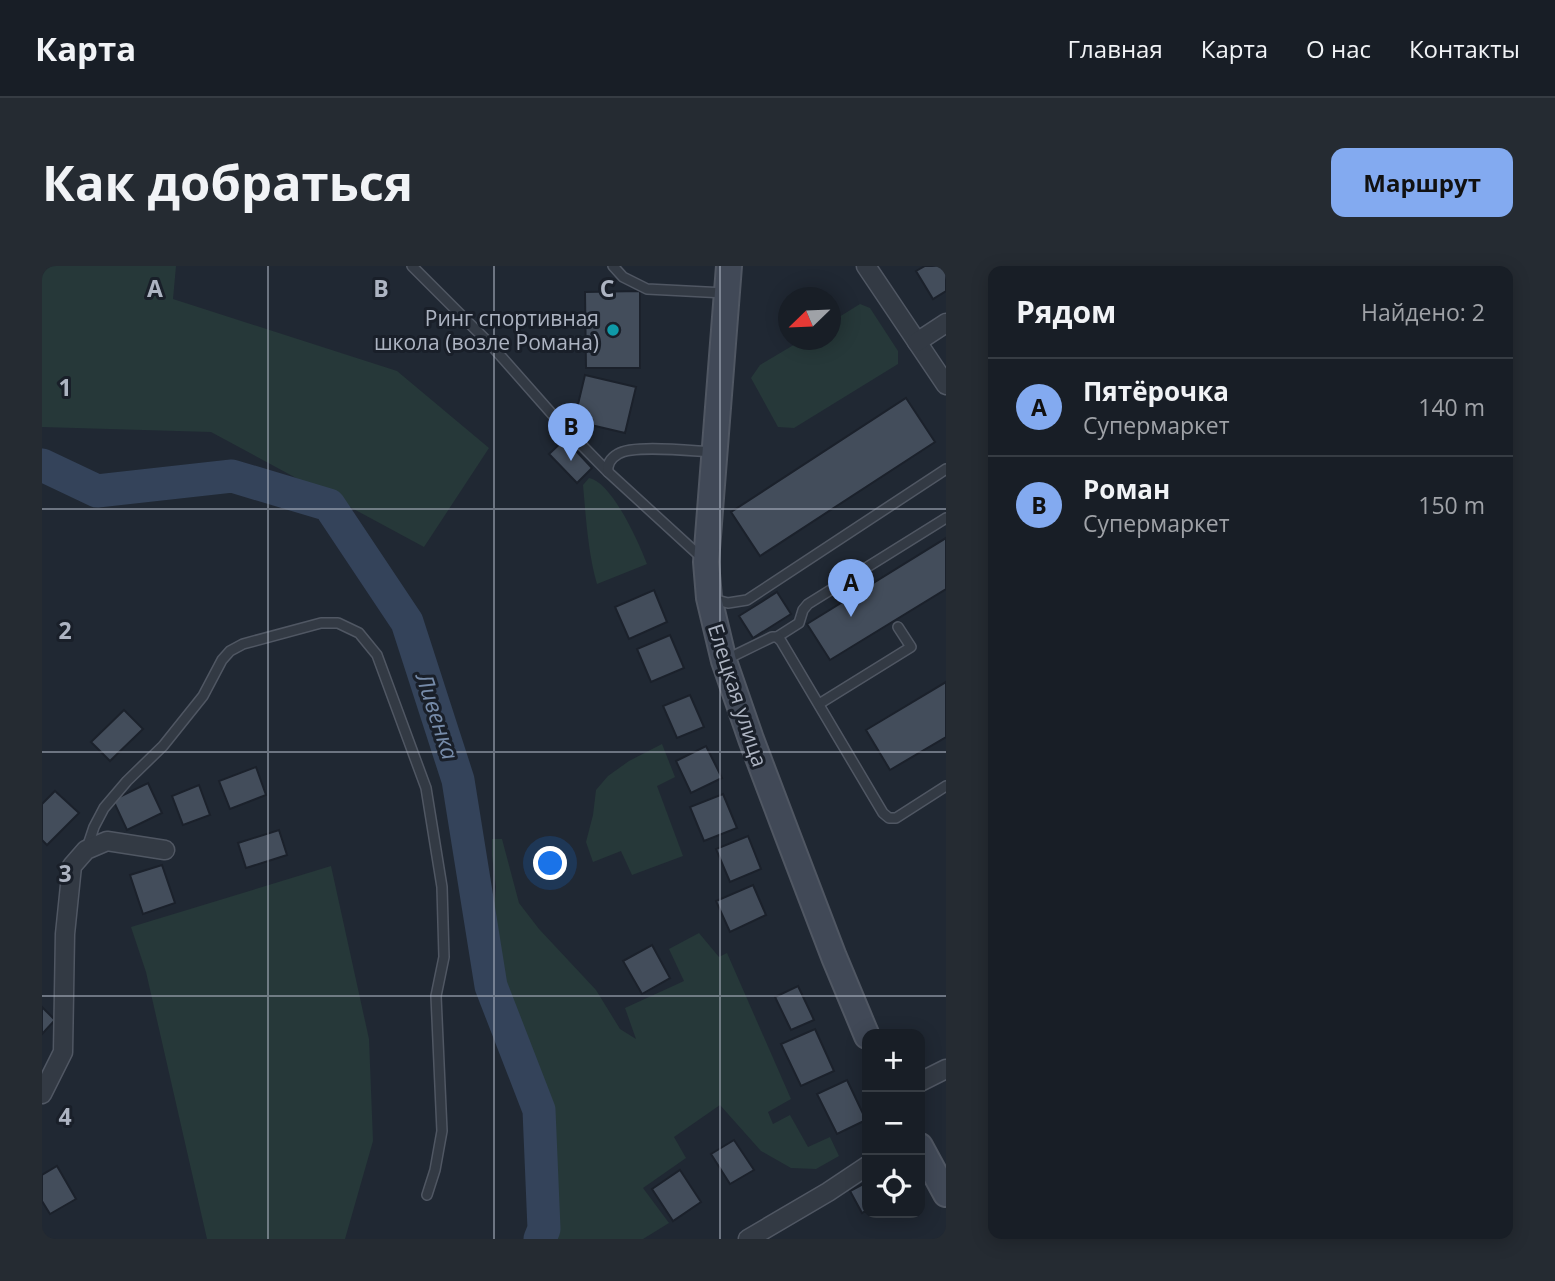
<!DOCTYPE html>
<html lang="ru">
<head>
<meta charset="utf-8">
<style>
  :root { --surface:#181e26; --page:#252b32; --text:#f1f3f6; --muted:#9fa2a7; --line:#363c43; --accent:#83aaf0 }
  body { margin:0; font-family:"Open Sans",sans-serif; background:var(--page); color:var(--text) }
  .controls { position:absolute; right:21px; bottom:21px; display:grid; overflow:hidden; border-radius:14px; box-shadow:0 4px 18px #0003 }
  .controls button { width:63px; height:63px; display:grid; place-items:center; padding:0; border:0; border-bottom:2px solid var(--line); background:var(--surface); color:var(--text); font:35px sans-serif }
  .compass { position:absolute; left:736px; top:21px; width:63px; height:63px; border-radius:50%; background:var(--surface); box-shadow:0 4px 18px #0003; rotate:247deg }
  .you { position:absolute; left:509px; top:598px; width:24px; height:24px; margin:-18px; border:5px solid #fff; border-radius:50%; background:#1a73e8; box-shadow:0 0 0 10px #1a73e833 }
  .badge { display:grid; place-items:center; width:46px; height:46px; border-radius:50%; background:var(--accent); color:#111; font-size:23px; font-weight:700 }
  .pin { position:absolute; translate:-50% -58px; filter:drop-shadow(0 2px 4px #0008) }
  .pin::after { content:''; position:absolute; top:37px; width:24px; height:21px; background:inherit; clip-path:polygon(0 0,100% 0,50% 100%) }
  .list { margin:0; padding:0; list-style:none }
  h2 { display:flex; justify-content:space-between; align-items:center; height:91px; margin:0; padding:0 28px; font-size:30px }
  h2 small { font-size:23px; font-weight:400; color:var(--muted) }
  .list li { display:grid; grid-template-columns:46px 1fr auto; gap:21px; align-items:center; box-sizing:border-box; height:98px; padding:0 28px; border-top:2px solid var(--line) }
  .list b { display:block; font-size:26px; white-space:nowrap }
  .list p { margin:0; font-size:23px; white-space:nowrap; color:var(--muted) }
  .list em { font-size:23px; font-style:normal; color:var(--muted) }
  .icon { flex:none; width:38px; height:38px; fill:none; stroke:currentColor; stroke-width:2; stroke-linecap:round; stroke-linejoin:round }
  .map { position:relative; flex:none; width:904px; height:973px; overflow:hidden; border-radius:14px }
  header { display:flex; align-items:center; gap:42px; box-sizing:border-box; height:98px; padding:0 35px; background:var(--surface); border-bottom:2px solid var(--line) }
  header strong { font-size:33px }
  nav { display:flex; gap:38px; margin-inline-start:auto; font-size:24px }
  .intro { display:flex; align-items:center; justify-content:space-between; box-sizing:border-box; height:168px; padding:0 42px }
  h1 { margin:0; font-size:49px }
  .button { padding:18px 32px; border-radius:14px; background:var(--accent); color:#111; font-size:24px; font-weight:700 }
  main { display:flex; gap:42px; padding:0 42px }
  aside { flex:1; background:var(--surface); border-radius:14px; box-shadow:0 4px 18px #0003 }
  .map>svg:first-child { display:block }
  .green { fill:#263839 }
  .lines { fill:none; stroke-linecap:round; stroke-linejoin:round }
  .river { stroke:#34435a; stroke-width:33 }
  .building { fill:#434d5b; stroke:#1b212b; stroke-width:2 }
  .lane-casing { stroke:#505763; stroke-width:12 }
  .street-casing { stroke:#505763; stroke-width:21 }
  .secondary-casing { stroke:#505763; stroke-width:28 }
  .lane { stroke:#333a44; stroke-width:9 }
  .street { stroke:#333a44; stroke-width:18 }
  .secondary { stroke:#414957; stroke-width:24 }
  .grid { fill:none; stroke:#adb4c2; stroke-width:2; stroke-opacity:0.55 }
  .culture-dot { fill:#0f9aa8; stroke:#191f29; stroke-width:2.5 }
  .labels { text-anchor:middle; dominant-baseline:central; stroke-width:6; stroke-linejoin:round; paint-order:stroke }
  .poi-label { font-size:21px; fill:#adb4c2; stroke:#191f29; text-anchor:end }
  .street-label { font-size:21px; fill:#adb4c2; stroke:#191f29 }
  .water-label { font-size:23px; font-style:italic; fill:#768ba9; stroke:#191f29 }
  .grid-label { font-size:23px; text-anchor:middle; font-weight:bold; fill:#adb4c2; stroke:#191f29; stroke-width:6; stroke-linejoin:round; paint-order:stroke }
</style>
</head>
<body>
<header>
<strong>Карта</strong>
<nav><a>Главная</a><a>Карта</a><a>О нас</a><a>Контакты</a></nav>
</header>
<div class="intro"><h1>Как добраться</h1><a class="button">Маршрут</a></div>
<main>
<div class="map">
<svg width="904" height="973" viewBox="0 0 904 973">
  <rect width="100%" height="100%" fill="#202833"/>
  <g class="green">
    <path d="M0 0H134L131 33 355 105 447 182 382 281 169 166 0 161Z"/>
    <path d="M818 38 828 42 856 85V98L752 162 736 161 709 112 718 99 760 74H788L789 56Z"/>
    <path d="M547 212C570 216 597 277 605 298L555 318C546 287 544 252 541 219Z"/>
    <path d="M620 478 633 511 615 520 641 590 590 609 579 585 551 596 544 576 551 549 554 524 566 510 587 495Z"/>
    <path d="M450 573H460L477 637 497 663 554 724 578 763 594 773 583 742 642 715 627 683 657 667 677 691 685 687 749 833 726 846 731 858 748 849 766 881 788 871 797 890 774 903 749 902 719 885 678 839 632 871 644 892 601 922 627 957 601 973H515L505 875 504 839 477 769 449 676 454 621 450 590Z"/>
    <path d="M289 600 327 773 331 875 303 973H165L104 706 89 661Z"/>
  </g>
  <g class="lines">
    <path class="river" d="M0 199 55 225 190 210 287 239 365 356 416 514 449 720 497 844 502 963 498 973"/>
  </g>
  <g class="building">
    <path d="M883 0H904V25L891 33 874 5Z"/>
    <path d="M598 25V102H544L543 26Z"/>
    <path d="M543 109 594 121 583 167 532 155Z"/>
    <path d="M864 132 893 176 718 290 689 246Z"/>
    <path d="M523 173 550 202 535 217 507 188Z"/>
    <path d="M904 272V323L788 394 765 358Z"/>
    <path d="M612 324 625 356 587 373 573 341Z"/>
    <path d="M735 326 749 348 711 372 697 350Z"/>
    <path d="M628 369 642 402 609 416 595 383Z"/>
    <path d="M904 416V471L848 504 824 464Z"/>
    <path d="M648 429 662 461 635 472 621 440Z"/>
    <path d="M82 444 101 463 68 495 49 476Z"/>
    <path d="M664 480 680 512 649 527 634 495Z"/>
    <path d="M214 501 224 529 188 543 177 515Z"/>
    <path d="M106 517 120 547 85 564 71 534Z"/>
    <path d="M157 519 168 549 141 559 130 530Z"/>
    <path d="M13 525 37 547 5 579 0 574V538Z"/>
    <path d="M681 528 695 562 662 575 648 541Z"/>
    <path d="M237 564 245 589 204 602 196 577Z"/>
    <path d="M706 570 719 603 688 616 674 583Z"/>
    <path d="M120 599 133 637 101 648 88 609Z"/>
    <path d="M711 619 724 649 688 666 674 635Z"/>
    <path d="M610 679 628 712 600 728 581 695Z"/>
    <path d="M756 720 772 754 749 764 733 731Z"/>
    <path d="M0 741 13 754 0 768Z"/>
    <path d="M773 763 792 805 759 820 739 778Z"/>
    <path d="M805 814 824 854 795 868 775 828Z"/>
    <path d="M692 874 712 904 688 918 669 888Z"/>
    <path d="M15 900 34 933 8 948 0 935V909Z"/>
    <path d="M638 904 659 936 631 955 610 923Z"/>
    <path d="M825 916V944L820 947 808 925Z"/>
  </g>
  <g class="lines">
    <defs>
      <g id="lane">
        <path d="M370 0 449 79 517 156 566 206 660 292"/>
        <path d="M571 0 581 11 605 23 683 27"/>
        <path d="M566 206C565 198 569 192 576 188 591 178 650 185 670 186"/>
        <path d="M671 333 686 337 705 334 904 203"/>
        <path d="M735 371 757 357 761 344 766 338 904 252"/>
        <path d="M683 394 730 371H735L739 375 841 547 847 552H854L904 520"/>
        <path d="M777 438 869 381 856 361"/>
        <path d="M45 582 52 561 62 542 85 515 121 480 161 430 180 394 188 385 201 378 279 357H296L317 367 335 389 384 522 400 621 402 691 394 730 400 865 393 904 385 929"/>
      </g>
      <g id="street">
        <path d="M824 0 904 119"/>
        <path d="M875 76 904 57"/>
        <path d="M878 816 904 803"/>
        <path d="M0 828 21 786 23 668 30 600 44 584 65 575 123 584"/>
        <path d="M706 973 786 926 825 900"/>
      </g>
      <g id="secondary">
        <path d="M687 0 664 296 667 332 682 395 709 473 745 568 792 691 825 770"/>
        <path d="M878 880 904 928"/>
      </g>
    </defs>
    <use href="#lane" class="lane-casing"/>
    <use href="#street" class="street-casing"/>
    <use href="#secondary" class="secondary-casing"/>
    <use href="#lane" class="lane"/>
    <use href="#street" class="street"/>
    <use href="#secondary" class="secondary"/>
  </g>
  <path class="grid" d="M226 0V973M452 0V973M678 0V973M0 243H904M0 486H904M0 730H904"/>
  <circle class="culture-dot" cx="571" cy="64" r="7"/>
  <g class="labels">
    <g class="poi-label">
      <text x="557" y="52">Ринг спортивная<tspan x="557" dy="24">школа (возле Романа)</tspan></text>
    </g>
    <g class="street-label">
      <text transform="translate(696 429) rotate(72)">Елецкая улица</text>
    </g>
    <g class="water-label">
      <text transform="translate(396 450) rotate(72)">Ливенка</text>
    </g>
  </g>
  <g class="grid-label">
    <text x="113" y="31">A</text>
    <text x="339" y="31">B</text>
    <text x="565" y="31">C</text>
    <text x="23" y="130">1</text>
    <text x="23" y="373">2</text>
    <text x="23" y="616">3</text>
    <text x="23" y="859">4</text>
  </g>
</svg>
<div class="controls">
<button>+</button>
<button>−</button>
<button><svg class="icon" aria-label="locate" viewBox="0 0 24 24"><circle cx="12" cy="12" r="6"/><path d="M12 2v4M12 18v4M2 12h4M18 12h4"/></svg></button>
</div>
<svg class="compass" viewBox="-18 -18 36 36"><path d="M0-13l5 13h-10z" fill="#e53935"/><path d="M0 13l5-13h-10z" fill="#9fa2a7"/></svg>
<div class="you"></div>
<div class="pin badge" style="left:809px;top:351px">A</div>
<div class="pin badge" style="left:529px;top:195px">B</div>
</div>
<aside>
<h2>Рядом<small>Найдено: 2</small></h2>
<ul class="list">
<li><span class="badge">A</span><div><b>Пятёрочка</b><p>Супермаркет</p></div><em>140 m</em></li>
<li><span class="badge">B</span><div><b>Роман</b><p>Супермаркет</p></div><em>150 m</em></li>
</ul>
</aside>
</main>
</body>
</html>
